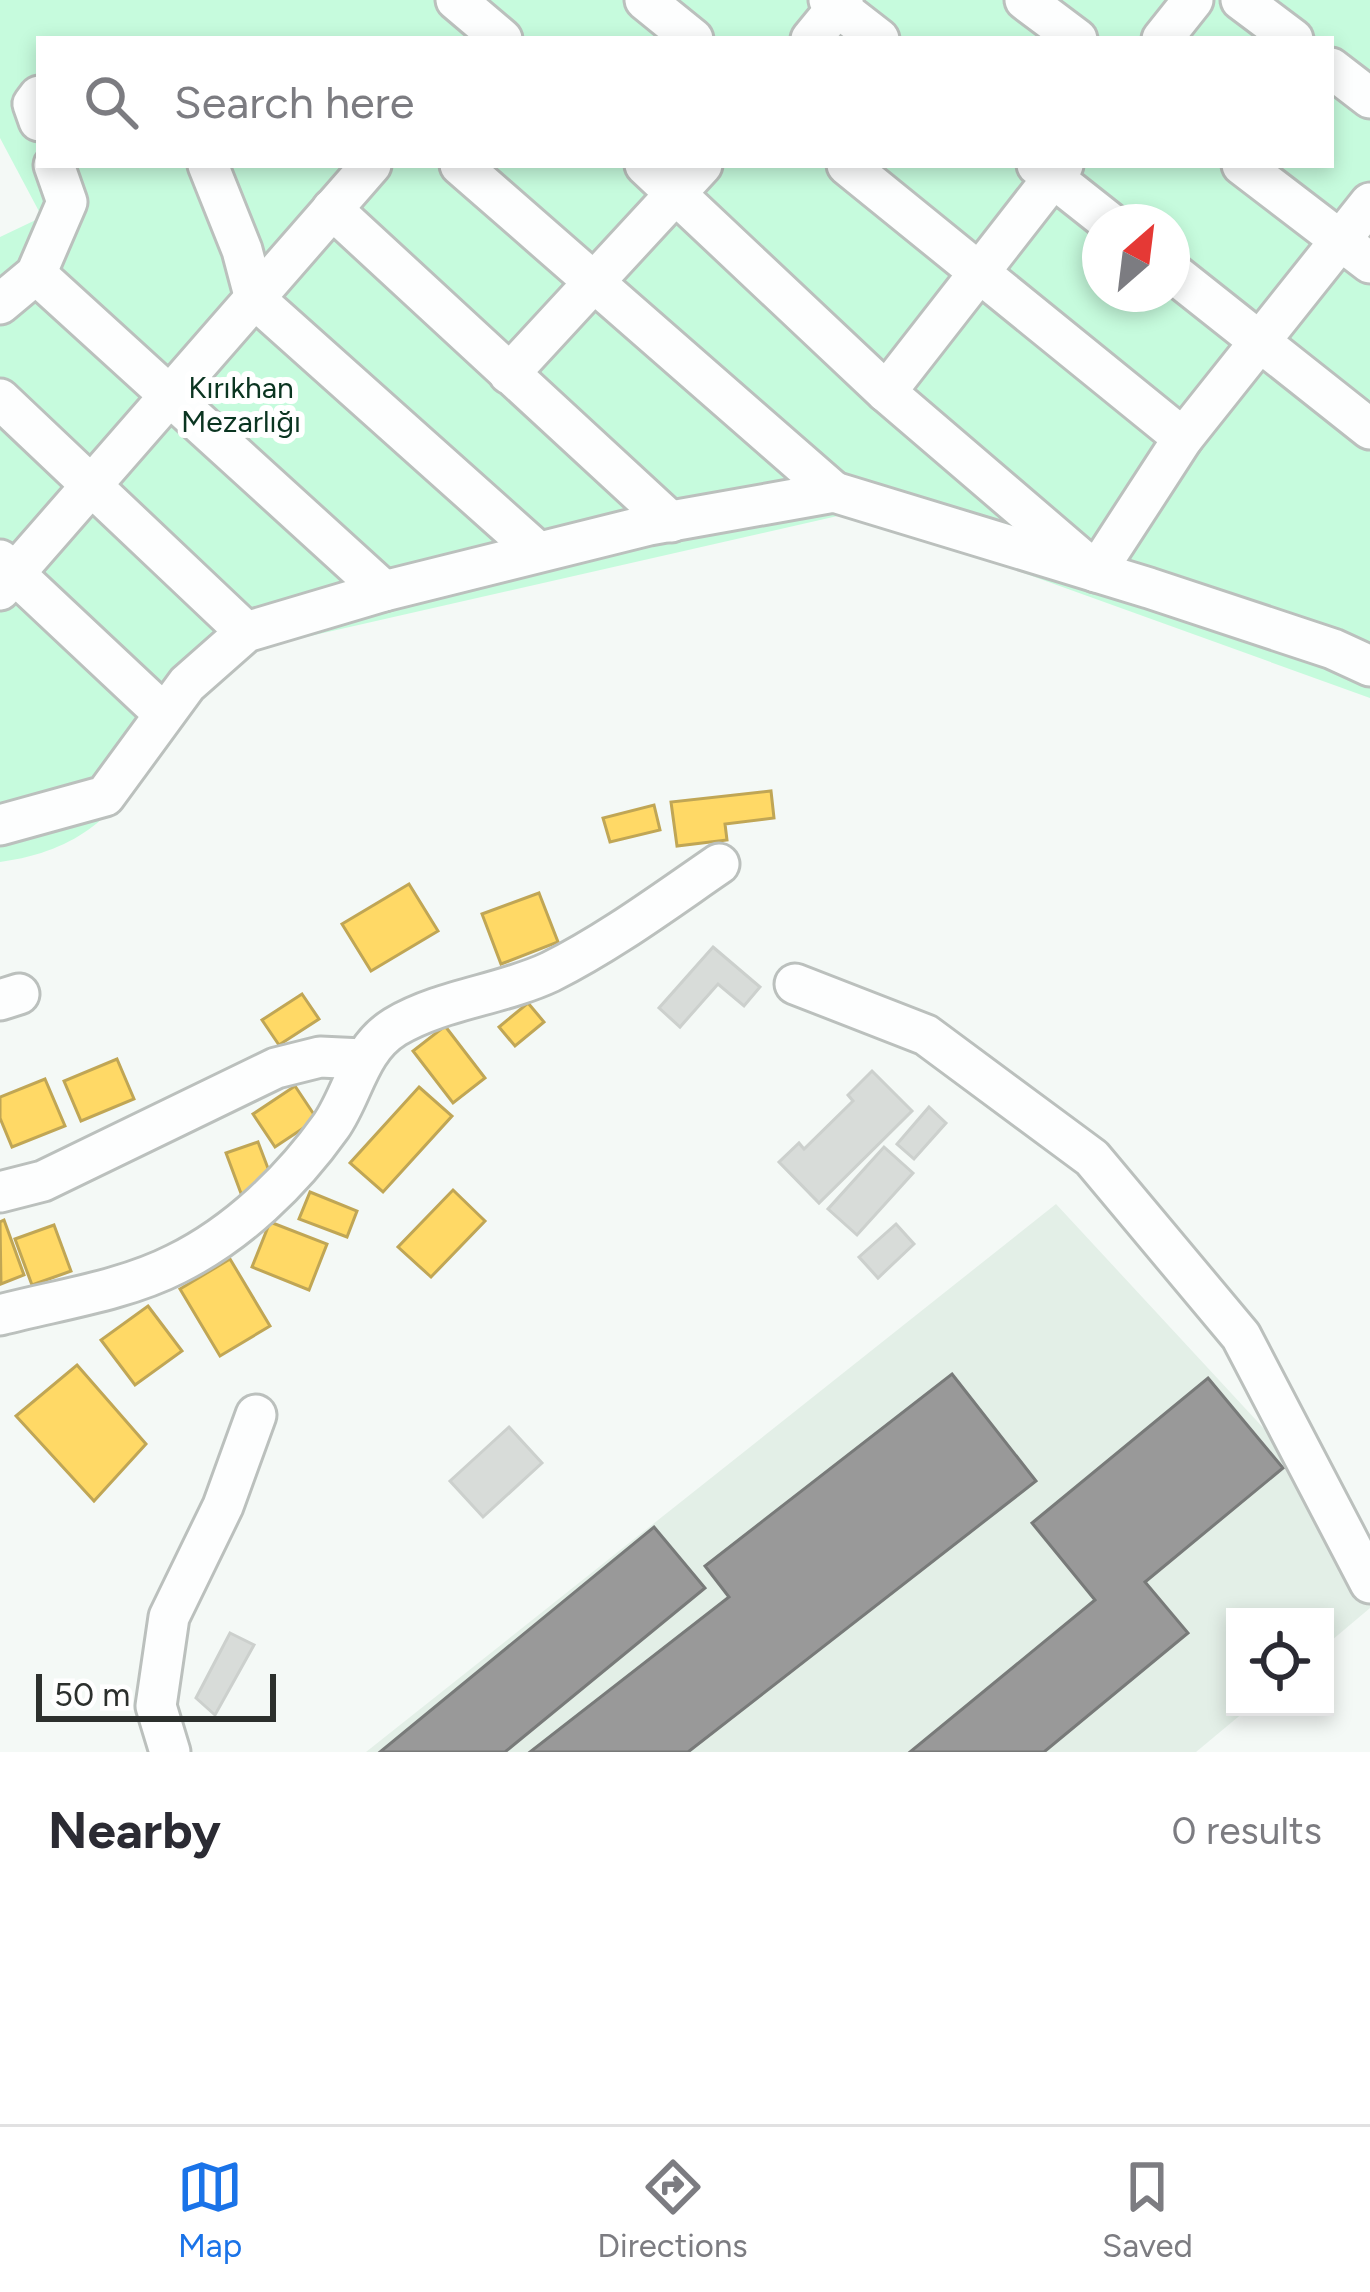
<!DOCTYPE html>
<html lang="en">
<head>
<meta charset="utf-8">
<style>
  :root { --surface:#fff; --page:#f7f7f7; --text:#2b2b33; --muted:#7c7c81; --line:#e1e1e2; --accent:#1a73e8 }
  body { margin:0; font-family:Figtree,sans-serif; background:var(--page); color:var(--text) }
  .controls { position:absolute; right:36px; bottom:36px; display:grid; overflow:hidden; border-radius:0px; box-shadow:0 6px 18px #0003 }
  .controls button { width:108px; height:108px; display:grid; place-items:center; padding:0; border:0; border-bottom:3px solid var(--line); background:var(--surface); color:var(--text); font:60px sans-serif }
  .compass { position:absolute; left:1082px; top:204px; width:108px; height:108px; border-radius:50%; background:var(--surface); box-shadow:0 6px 18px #0003; rotate:28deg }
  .scale { position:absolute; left:36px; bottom:30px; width:240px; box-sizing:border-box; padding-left:12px; border:6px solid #2c302d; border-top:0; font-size:33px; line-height:42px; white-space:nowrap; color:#2c302d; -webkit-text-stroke:9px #fff; paint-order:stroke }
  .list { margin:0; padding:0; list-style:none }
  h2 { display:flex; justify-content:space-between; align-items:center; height:156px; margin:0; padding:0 48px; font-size:51px }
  h2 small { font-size:39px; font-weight:400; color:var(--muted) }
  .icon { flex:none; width:66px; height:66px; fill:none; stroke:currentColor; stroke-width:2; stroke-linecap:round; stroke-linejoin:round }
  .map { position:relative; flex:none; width:1370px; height:1752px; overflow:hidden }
  .search { position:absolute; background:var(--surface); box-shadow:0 6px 18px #0003; left:36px; right:36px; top:36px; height:132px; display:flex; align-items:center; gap:30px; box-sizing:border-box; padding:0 42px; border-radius:0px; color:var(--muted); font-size:45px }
  .sheet { height:372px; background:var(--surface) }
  nav { display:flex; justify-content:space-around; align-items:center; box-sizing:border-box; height:168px; border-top:3px solid var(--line); background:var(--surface); font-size:33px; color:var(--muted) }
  nav a { display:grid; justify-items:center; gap:6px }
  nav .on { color:var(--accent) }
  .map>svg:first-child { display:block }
  .built { fill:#e3efe7 }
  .green { fill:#c6fbdd; fill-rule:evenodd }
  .homes { fill:#ffd966; stroke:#c0a655; stroke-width:3 }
  .industry { fill:#999; stroke:#787a79; stroke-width:3 }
  .building { fill:#d8dcd9; stroke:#ccd0cd; stroke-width:3 }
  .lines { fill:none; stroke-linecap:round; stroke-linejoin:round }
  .minor-casing { stroke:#bbc0bd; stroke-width:45 }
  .minor { stroke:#fdfefe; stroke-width:39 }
  .labels { text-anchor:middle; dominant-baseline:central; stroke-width:12; stroke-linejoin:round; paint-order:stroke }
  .park-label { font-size:30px; fill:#0b3521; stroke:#fff }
</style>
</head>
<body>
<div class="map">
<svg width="1370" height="1752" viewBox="0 0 1370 1752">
  <rect width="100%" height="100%" fill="#f4f9f6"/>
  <path class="built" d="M1056 1204 1370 1543V1608L1325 1646V1617H1235V1707H1250L1196 1752H366Z"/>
  <path class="green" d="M0 0H1370V698L855 512 249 650C233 663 212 676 199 693 135 774 117 846 0 862V237L42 217 0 138ZM39 39H1331V165H39ZM1100 222H1172V294H1100Z"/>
  <g class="homes">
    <path d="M771 791 774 818 725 824 727 840 677 846 671 802Z"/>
    <path d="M654 805 660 830 610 842 603 818Z"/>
    <path d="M409 884 438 931 371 971 342 924Z"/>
    <path d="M539 893 558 942 501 964 482 914Z"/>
    <path d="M302 994 319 1019 279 1045 262 1020Z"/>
    <path d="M528 1003 544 1022 515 1046 499 1027Z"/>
    <path d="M445 1026 485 1078 453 1103 413 1051Z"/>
    <path d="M117 1059 134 1099 81 1121 64 1081Z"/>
    <path d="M45 1079 65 1126 12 1147 0 1118V1097Z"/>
    <path d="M295 1086 317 1119 275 1147 253 1114Z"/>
    <path d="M419 1087 452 1116 383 1192 350 1163Z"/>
    <path d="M258 1142 274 1184 242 1196 226 1153Z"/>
    <path d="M453 1190 485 1221 431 1277 398 1247Z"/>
    <path d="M310 1192 357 1211 347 1237 299 1219Z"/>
    <path d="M4 1220 24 1275 1 1284 0 1222Z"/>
    <path d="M270 1222 327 1244 309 1290 252 1267Z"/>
    <path d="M54 1225 71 1271 32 1285 15 1239Z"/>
    <path d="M230 1259 270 1326 220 1356 180 1289Z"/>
    <path d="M148 1306 182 1351 135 1385 101 1340Z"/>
    <path d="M77 1365 146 1444 94 1501 16 1416Z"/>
  </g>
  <g class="industry">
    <path d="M952 1374 1036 1481 688 1752H530L729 1597 705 1566Z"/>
    <path d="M1208 1378 1283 1468 1145 1582 1188 1633 1044 1752H910L1095 1600 1032 1523Z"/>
    <path d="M654 1527 705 1588 505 1752H380Z"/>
  </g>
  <g class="building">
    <path d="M713 947 760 987 744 1006 718 984 680 1027 659 1008Z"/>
    <path d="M872 1071 912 1111 819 1203 779 1162 799 1143 804 1149 853 1101 848 1095Z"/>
    <path d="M929 1107 946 1123 914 1159 897 1144Z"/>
    <path d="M884 1147 913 1173 857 1235 828 1209Z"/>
    <path d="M896 1224 914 1244 878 1278 859 1257Z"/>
    <path d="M509 1427 542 1463 483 1517 450 1481Z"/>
    <path d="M230 1633 254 1645 215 1715 196 1698Z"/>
  </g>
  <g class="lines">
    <defs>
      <g id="minor">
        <path d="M456 0 502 39"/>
        <path d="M645 0 693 39"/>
        <path d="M829 0 879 39"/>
        <path d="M1025 0 1077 39"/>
        <path d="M1241 0 1293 39"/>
        <path d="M811 39 843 0"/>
        <path d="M1162 39 1193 0"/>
        <path d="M1331 68 1370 98"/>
        <path d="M39 96 33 104 39 121"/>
        <path d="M208 165 242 250 255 299 538 552"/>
        <path d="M460 165 834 492"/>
        <path d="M645 165 886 392 1096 572 1183 438 1370 203"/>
        <path d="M847 165 1183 438"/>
        <path d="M1037 165 1109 222"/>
        <path d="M1242 165 1370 263"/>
        <path d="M332 209 671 522"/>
        <path d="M1172 272 1370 429"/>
        <path d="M36 274 384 591"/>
        <path d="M0 304 36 274 67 202 54 165"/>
        <path d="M509 374 702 165"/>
        <path d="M886 392 1063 165"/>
        <path d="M0 399 246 632"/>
        <path d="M0 560 164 714"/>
        <path d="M0 590 371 165"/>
        <path d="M0 825 105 796 187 684 246 632 384 591 649 525 834 492 1149 588 1333 649 1370 666"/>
        <path d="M795 984 926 1035 1092 1158 1241 1336 1370 1583"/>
        <path d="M0 1000 19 994"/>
        <path d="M0 1192 43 1181 276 1068 320 1057 363 1059"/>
        <path d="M0 1315C57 1300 123 1291 176 1264 237 1234 292 1181 331 1126 354 1093 358 1050 395 1027 442 999 501 995 550 972 610 942 665 901 719 864"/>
        <path d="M170 1752 156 1706 169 1617 223 1506 256 1415"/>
      </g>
    </defs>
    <use href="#minor" class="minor-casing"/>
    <use href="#minor" class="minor"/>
  </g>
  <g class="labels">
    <g class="park-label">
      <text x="241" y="387">Kırıkhan<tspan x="241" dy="34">Mezarlığı</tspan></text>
    </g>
  </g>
</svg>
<div class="controls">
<button><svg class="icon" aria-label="locate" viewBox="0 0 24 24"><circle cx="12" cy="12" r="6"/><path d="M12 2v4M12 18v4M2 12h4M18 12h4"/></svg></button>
</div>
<svg class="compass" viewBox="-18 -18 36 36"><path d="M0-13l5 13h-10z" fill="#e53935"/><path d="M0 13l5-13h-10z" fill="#7c7c81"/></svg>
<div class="scale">50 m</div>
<div class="search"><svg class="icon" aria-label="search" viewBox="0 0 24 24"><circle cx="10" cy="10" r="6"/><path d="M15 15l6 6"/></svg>Search here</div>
</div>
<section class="sheet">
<h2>Nearby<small>0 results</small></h2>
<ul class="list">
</ul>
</section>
<nav>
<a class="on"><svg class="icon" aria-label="map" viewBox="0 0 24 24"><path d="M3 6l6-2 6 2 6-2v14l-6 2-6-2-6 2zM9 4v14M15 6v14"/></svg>Map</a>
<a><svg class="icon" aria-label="directions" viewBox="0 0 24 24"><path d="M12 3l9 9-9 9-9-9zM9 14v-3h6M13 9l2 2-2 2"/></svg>Directions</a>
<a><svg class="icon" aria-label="saved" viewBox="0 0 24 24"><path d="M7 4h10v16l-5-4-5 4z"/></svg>Saved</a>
</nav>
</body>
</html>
